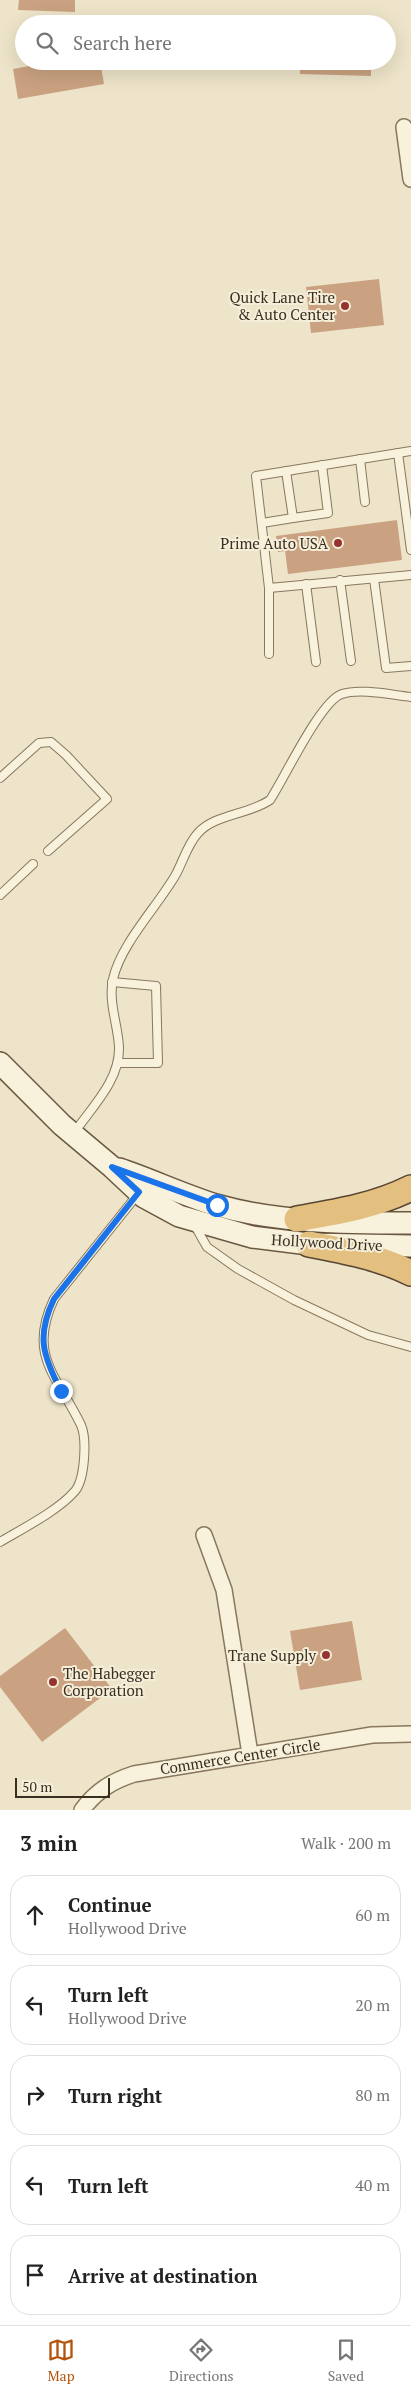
<!DOCTYPE html>
<html lang="en">
<head>
<meta charset="utf-8">
<style>
  :root { --surface:#fff; --page:#f2f2f2; --text:#222; --muted:#767676; --line:#e0e0e0; --accent:#b45309 }
  body { margin:0; font-family:"PT Serif",serif; background:var(--page); color:var(--text) }
  .scale { position:absolute; left:15px; bottom:12px; width:95px; box-sizing:border-box; padding-left:5px; border:2px solid #3a2e21; border-top:0; font-size:14px; line-height:18px; white-space:nowrap; color:#3a2e21; -webkit-text-stroke:4px #f5eed9; paint-order:stroke }
  .stop { position:absolute; width:15px; height:15px; margin:-11px; border:4px solid #1a73e8; border-radius:50%; background:#fff }
  .stop.end { background:#1a73e8; border-color:#fff; box-shadow:0 1px 5px #0008 }
  .list { margin:0; padding:0; list-style:none }
  h2 { display:flex; justify-content:space-between; align-items:center; height:65px; margin:0; padding:0 20px; font-size:21px }
  h2 small { font-size:16px; font-weight:400; color:var(--muted) }
  .list li { display:grid; grid-template-columns:32px 1fr auto; gap:15px; align-items:center; box-sizing:border-box; height:80px; margin:0 10px 10px; padding:0 10px; border:1px solid var(--line); border-radius:20px }
  .list b { display:block; font-size:19px; white-space:nowrap }
  .list p { margin:0; font-size:16px; white-space:nowrap; color:var(--muted) }
  .list em { font-size:16px; font-style:normal; color:var(--muted) }
  .icon { flex:none; width:28px; height:28px; fill:none; stroke:currentColor; stroke-width:2; stroke-linecap:round; stroke-linejoin:round }
  .map { position:relative; flex:none; width:411px; height:1810px; overflow:hidden }
  .search { position:absolute; background:var(--surface); box-shadow:0 5px 20px #0002; left:15px; right:15px; top:15px; height:55px; display:flex; align-items:center; gap:12px; box-sizing:border-box; padding:0 18px; border-radius:28px; color:var(--muted); font-size:19px }
  .sheet { height:515px; background:var(--surface) }
  nav { display:flex; justify-content:space-around; align-items:center; box-sizing:border-box; height:70px; border-top:1px solid var(--line); background:var(--surface); font-size:14px; color:var(--muted) }
  nav a { display:grid; justify-items:center; gap:2px }
  nav .on { color:var(--accent) }
  .map>svg:first-child { display:block }
  .building { fill:#caa281 }
  .lines { fill:none; stroke-linecap:round; stroke-linejoin:round }
  .service-casing { stroke:#89775e; stroke-width:10 }
  .minor-casing { stroke:#89775e; stroke-width:18 }
  .secondary-casing { stroke:#6b5841; stroke-width:24 }
  .trunk-casing { stroke:#584532; stroke-width:28 }
  .service { stroke:#f8f1dc; stroke-width:8 }
  .minor { stroke:#f8f1dc; stroke-width:15 }
  .secondary { stroke:#f8f1dc; stroke-width:21 }
  .trunk { stroke:#e3c080; stroke-width:25 }
  .route { stroke:#1a73e8; stroke-width:6 }
  .poi-dot { fill:#963330; stroke:#f5eed9; stroke-width:2 }
  .labels { text-anchor:middle; dominant-baseline:central; stroke-width:4; stroke-linejoin:round; paint-order:stroke }
  .poi-label { font-size:15px; fill:#3a2e21; stroke:#f5eed9; text-anchor:end }
  .street-label { font-size:15px; fill:#3a2e21; stroke:#f5eed9 }
</style>
</head>
<body>
<div class="map">
<svg width="411" height="1810" viewBox="0 0 411 1810">
  <rect width="100%" height="100%" fill="#ede4c9"/>
  <g class="building">
    <path d="M19 0H75V12L18 10Z"/>
    <path d="M57 61H100L104 84 18 99 13 69Z"/>
    <path d="M300 61H371V76L300 74Z"/>
    <path d="M379 279 384 325 311 333 306 287Z"/>
    <path d="M397 520 402 560 288 574 285 551 278 552 276 536Z"/>
    <path d="M352 1621 362 1680 300 1690 290 1631Z"/>
    <path d="M65 1628 112 1689 42 1742 0 1687V1676Z"/>
  </g>
  <g class="lines">
    <defs>
      <g id="service">
        <path d="M411 451 256 476 269 588 411 575"/>
        <path d="M398 453 411 550"/>
        <path d="M360 459 365 502"/>
        <path d="M286 471 293 518 328 513 322 465"/>
        <path d="M262 523 293 518"/>
        <path d="M374 579 386 668 411 666"/>
        <path d="M340 580 351 661"/>
        <path d="M306 584 316 662"/>
        <path d="M269 588V654"/>
        <path d="M0 778 39 743 51 742 66 755 107 799 48 851"/>
        <path d="M0 895 33 864"/>
        <path d="M112 982 156 986 158 1063H118"/>
        <path d="M74 1133C92 1107 120 1080 119 1047 118 1025 108 1002 113 979 121 944 156 908 175 876 183 862 187 845 198 833 215 814 248 815 270 800 284 779 321 700 342 694 360 688 392 695 411 697"/>
        <path d="M194 1224 207 1247 238 1269 294 1300 368 1335 411 1347"/>
        <path d="M0 1542C22 1529 59 1510 75 1491 85 1479 87 1439 81 1425 58 1377 27 1356 54 1299L138 1194"/>
      </g>
      <g id="minor">
        <path d="M404 127 411 179"/>
        <path d="M204 1535 224 1590 250 1754"/>
        <path d="M82 1810C96 1791 112 1781 134 1774L372 1735 411 1734"/>
      </g>
      <g id="secondary">
        <path d="M0 1063 62 1125 112 1167 144 1197 179 1216 252 1237 309 1244 411 1246"/>
        <path d="M119 1169C152 1180 183 1195 216 1205 279 1223 346 1223 411 1223"/>
      </g>
      <g id="trunk">
        <path d="M297 1219C337 1212 375 1206 411 1188"/>
        <path d="M309 1244C344 1251 379 1257 411 1273"/>
      </g>
    </defs>
    <use href="#service" class="service-casing"/>
    <use href="#minor" class="minor-casing"/>
    <use href="#secondary" class="secondary-casing"/>
    <use href="#trunk" class="trunk-casing"/>
    <use href="#service" class="service"/>
    <use href="#minor" class="minor"/>
    <use href="#secondary" class="secondary"/>
    <use href="#trunk" class="trunk"/>
  </g>
  <g class="lines">
    <path class="route" d="M61 1391C43 1356 36 1336 54 1299L139 1192 112 1167 217 1205"/>
  </g>
  <g class="poi-dot">
    <circle cx="345" cy="306" r="5"/>
    <circle cx="338" cy="543" r="5"/>
    <circle cx="326" cy="1655" r="5"/>
    <circle cx="53" cy="1682" r="5"/>
  </g>
  <g class="labels">
    <g class="poi-label">
      <text x="335" y="297">Quick Lane Tire<tspan x="335" dy="17">&amp; Auto Center</tspan></text>
      <text x="328" y="543">Prime Auto USA</text>
      <text x="316" y="1655">Trane Supply</text>
      <text x="63" y="1673" text-anchor="start">The Habegger<tspan x="63" dy="17">Corporation</tspan></text>
    </g>
    <g class="street-label">
      <text transform="translate(327 1242) rotate(3)">Hollywood Drive</text>
      <text transform="translate(240 1756) rotate(-9)">Commerce Center Circle</text>
    </g>
  </g>
</svg>
<div class="scale">50 m</div>
<div class="stop" style="left:217px;top:1205px"></div>
<div class="stop end" style="left:61px;top:1391px"></div>
<div class="search"><svg class="icon" aria-label="search" viewBox="0 0 24 24"><circle cx="10" cy="10" r="6"/><path d="M15 15l6 6"/></svg>Search here</div>
</div>
<section class="sheet">
<h2>3 min<small>Walk · 200 m</small></h2>
<ul class="list">
<li><svg class="icon" aria-label="ahead" viewBox="0 0 24 24"><path d="M12 20V5M6 11l6-6 6 6"/></svg><div><b>Continue</b><p>Hollywood Drive</p></div><em>60 m</em></li>
<li><svg class="icon" aria-label="left" viewBox="0 0 24 24"><path d="M17 20v-9H6M10 6l-5 5 5 5"/></svg><div><b>Turn left</b><p>Hollywood Drive</p></div><em>20 m</em></li>
<li><svg class="icon" aria-label="right" viewBox="0 0 24 24"><path d="M7 20v-9h11M14 6l5 5-5 5"/></svg><div><b>Turn right</b></div><em>80 m</em></li>
<li><svg class="icon" aria-label="left" viewBox="0 0 24 24"><path d="M17 20v-9H6M10 6l-5 5 5 5"/></svg><div><b>Turn left</b></div><em>40 m</em></li>
<li><svg class="icon" aria-label="arrive" viewBox="0 0 24 24"><path d="M6 21V4h12l-3 4 3 4H6"/></svg><div><b>Arrive at destination</b></div></li>
</ul>
</section>
<nav>
<a class="on"><svg class="icon" aria-label="map" viewBox="0 0 24 24"><path d="M3 6l6-2 6 2 6-2v14l-6 2-6-2-6 2zM9 4v14M15 6v14"/></svg>Map</a>
<a><svg class="icon" aria-label="directions" viewBox="0 0 24 24"><path d="M12 3l9 9-9 9-9-9zM9 14v-3h6M13 9l2 2-2 2"/></svg>Directions</a>
<a><svg class="icon" aria-label="saved" viewBox="0 0 24 24"><path d="M7 4h10v16l-5-4-5 4z"/></svg>Saved</a>
</nav>
</body>
</html>
